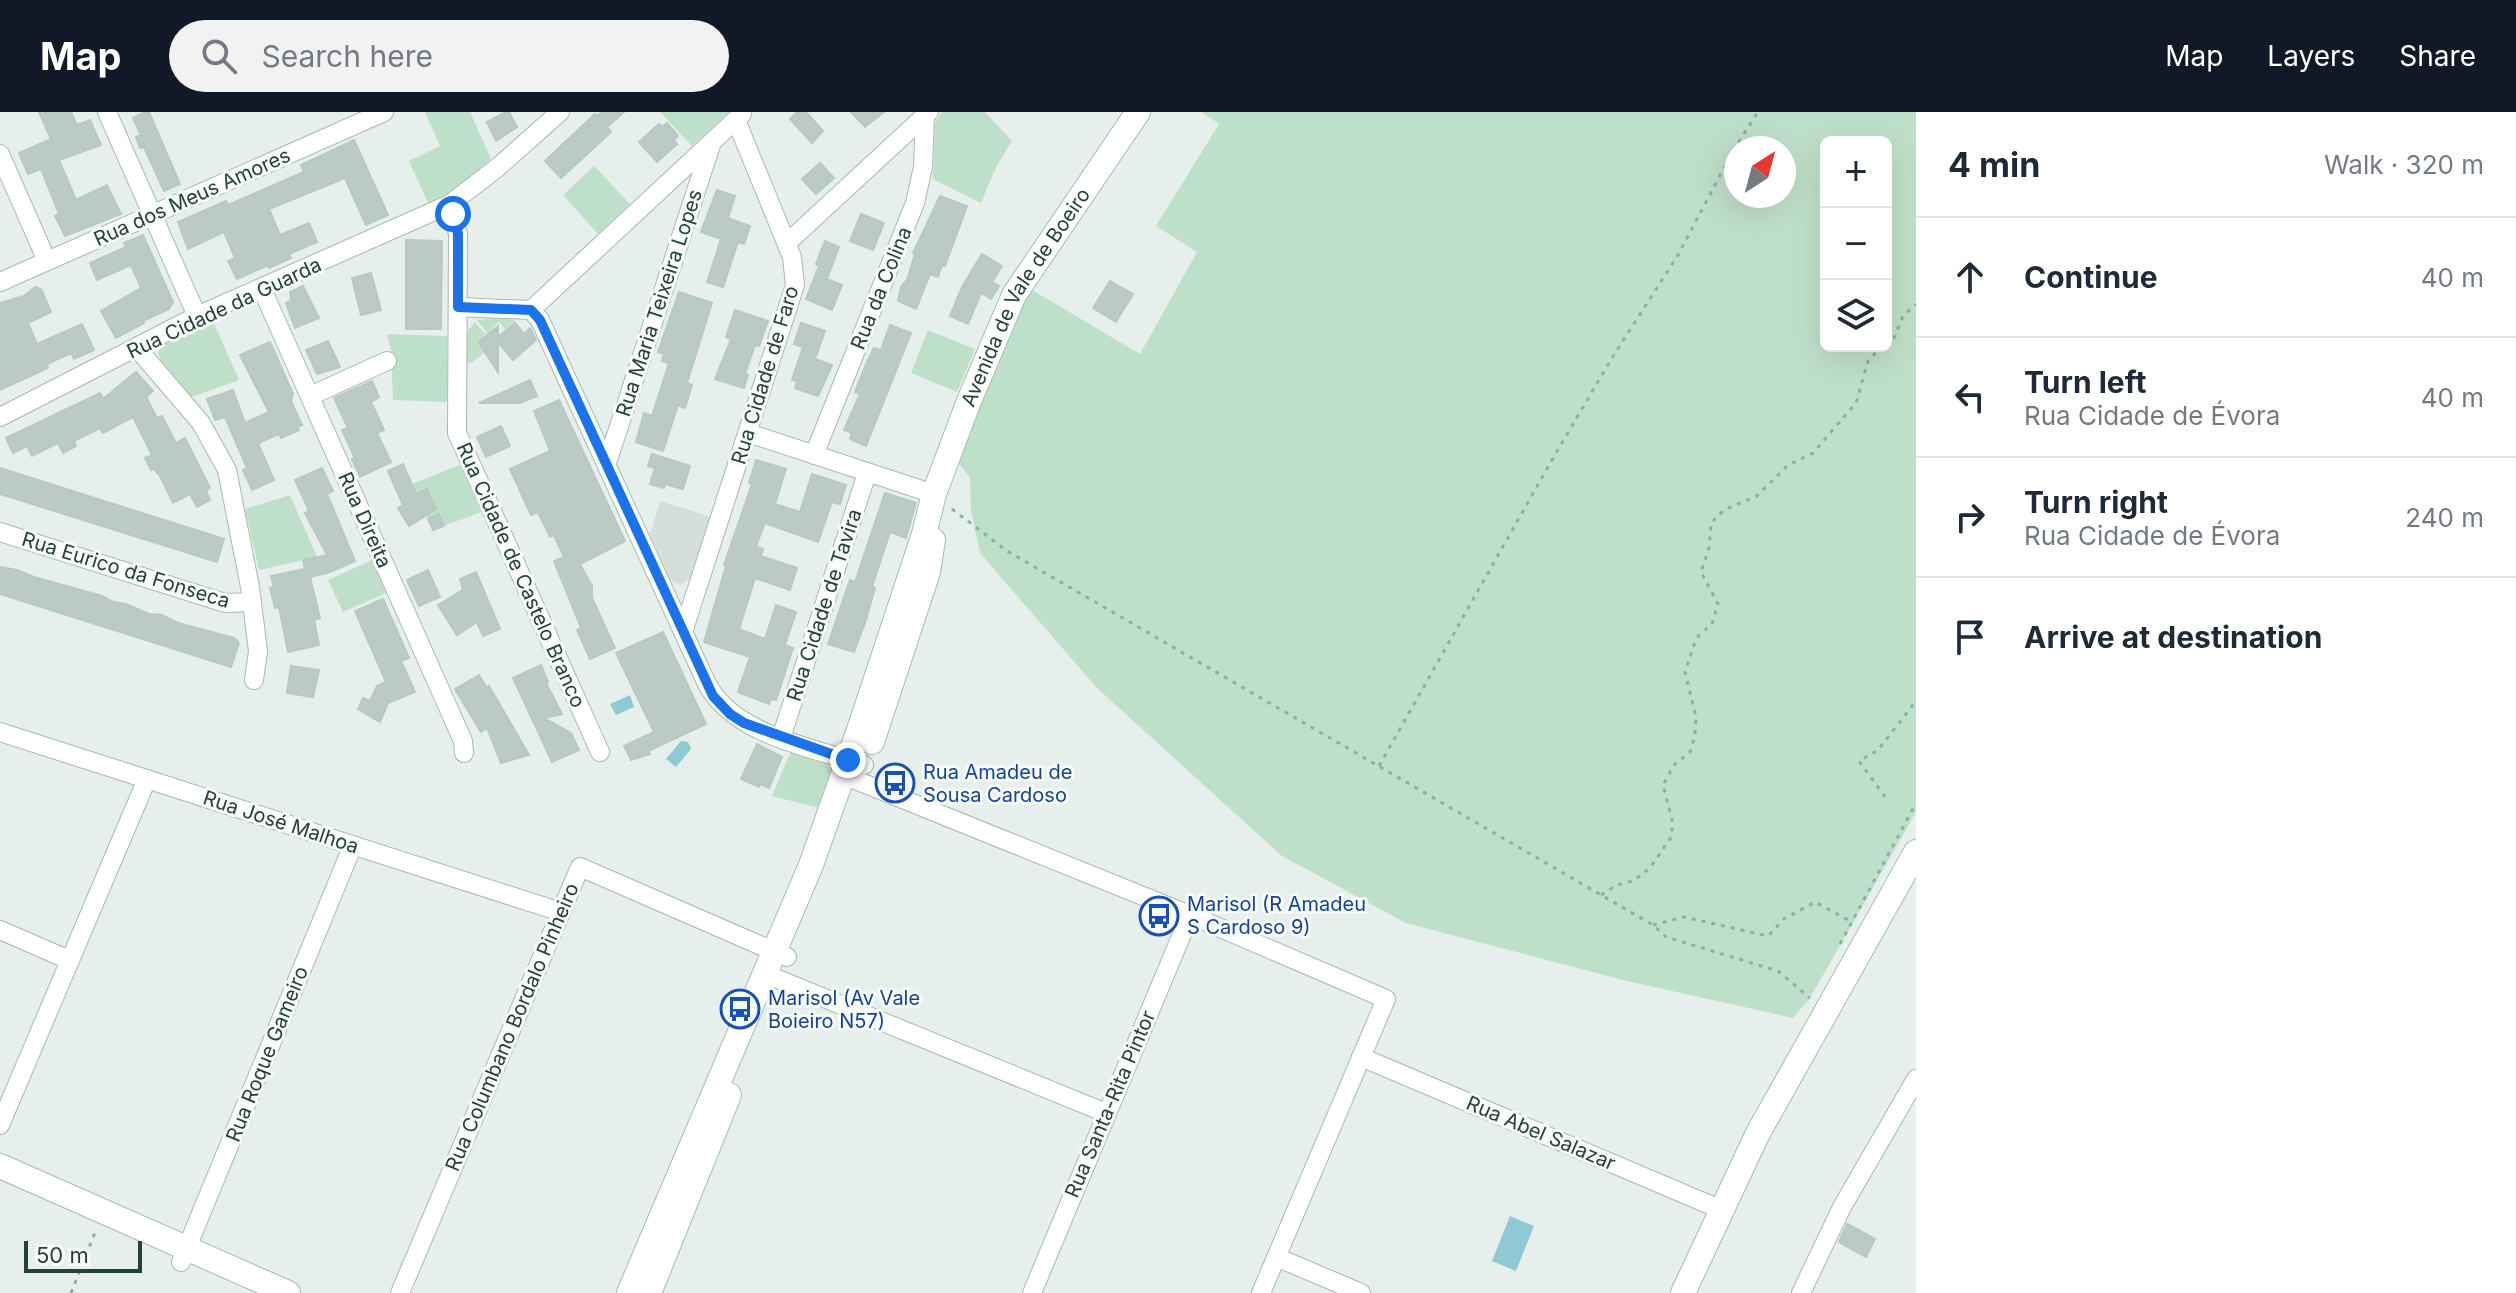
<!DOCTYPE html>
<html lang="en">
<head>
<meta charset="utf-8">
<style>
  :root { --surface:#fff; --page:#f2f2f3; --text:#1f2937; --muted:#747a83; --line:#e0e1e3; --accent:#111827 }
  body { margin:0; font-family:Inter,sans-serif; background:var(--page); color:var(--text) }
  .controls { position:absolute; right:24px; top:24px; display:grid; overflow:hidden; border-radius:12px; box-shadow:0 8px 32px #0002 }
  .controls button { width:72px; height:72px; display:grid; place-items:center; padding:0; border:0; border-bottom:2px solid var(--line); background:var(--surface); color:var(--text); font:40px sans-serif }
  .compass { position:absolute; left:1724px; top:24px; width:72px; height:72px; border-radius:50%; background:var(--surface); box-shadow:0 8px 32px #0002; rotate:36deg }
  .scale { position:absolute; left:24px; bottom:20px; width:118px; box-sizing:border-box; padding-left:8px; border:4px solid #24423a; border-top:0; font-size:22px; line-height:28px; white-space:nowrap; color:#24423a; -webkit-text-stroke:6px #f7fbf9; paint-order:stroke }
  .stop { position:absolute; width:24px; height:24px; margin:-18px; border:6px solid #1a73e8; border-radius:50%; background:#fff }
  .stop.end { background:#1a73e8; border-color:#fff; box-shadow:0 2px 8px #0008 }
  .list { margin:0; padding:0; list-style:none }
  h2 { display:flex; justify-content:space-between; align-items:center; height:104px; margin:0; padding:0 32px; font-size:34px }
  h2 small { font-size:26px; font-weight:400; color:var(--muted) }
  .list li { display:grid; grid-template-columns:52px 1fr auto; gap:24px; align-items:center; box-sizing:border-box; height:120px; padding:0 32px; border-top:2px solid var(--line) }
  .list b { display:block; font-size:30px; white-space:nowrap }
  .list p { margin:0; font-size:26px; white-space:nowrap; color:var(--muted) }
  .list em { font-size:26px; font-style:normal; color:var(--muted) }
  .icon { flex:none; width:44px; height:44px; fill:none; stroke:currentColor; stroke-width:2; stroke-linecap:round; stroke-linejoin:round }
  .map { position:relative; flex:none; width:1916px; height:1181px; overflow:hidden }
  header { display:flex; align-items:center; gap:48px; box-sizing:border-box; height:112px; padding:0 40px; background:var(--accent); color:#fff }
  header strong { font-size:38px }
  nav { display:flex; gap:44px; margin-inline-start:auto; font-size:28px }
  .search { width:560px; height:72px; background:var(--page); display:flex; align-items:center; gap:20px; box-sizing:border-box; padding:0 28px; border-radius:44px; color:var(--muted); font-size:30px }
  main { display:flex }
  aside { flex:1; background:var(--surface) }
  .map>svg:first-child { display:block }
  .built { fill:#d4dfda }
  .green { fill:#bfe0c8; fill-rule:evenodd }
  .water { fill:#8ec9d4 }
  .building { fill:#bbcac4; stroke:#b8c9c2; stroke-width:2 }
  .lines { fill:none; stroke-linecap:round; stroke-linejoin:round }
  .street-casing { stroke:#a8b8b2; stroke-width:20 }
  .secondary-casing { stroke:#a4bbb3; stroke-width:26 }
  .path { stroke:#86b3a5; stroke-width:3; stroke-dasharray:4 6; stroke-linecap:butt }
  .street { stroke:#fff; stroke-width:18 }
  .secondary { stroke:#fff; stroke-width:24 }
  .route { stroke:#1a73e8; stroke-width:10 }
  .labels { text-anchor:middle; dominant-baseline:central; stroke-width:6; stroke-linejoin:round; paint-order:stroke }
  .street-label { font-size:20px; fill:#24423a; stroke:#f7fbf9 }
  .transit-label { font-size:20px; fill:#164399; stroke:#f7fbf9; text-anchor:start }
</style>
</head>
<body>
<header>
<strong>Map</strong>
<div class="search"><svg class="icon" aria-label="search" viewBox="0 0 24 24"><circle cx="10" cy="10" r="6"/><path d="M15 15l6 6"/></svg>Search here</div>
<nav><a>Map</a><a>Layers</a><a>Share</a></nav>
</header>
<main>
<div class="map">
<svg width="1916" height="1181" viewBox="0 0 1916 1181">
  <rect width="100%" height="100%" fill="#e6efeb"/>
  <path class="built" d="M660 389 711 405 691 465 682 473 675 471 669 465 650 422Z"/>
  <g class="green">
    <path d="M425 0H470L491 47 457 77 428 91 409 49 440 34Z"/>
    <path d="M660 0H729L692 34Z"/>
    <path d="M942 0H985L1012 29 996 55 981 91 933 67 935 11Z"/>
    <path d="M1202 0H1916V700L1810 886 1793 906 1623 868 1406 811 1282 744 1096 575 980 441 971 398 970 366 958 350 979 282 1027 175 1140 242 1197 140 1156 114 1219 12ZM1826 30H1886V234H1826ZM1736 36H1784V84H1736Z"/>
    <path d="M594 54 630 92 598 122 563 83Z"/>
    <path d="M504 205 515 209 505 217 499 210 487 221 477 208Z"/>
    <path d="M213 209 239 268 192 285 161 249 158 240 164 232Z"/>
    <path d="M475 210 485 222 476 230 484 241 471 251H466L467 220Z"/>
    <path d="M928 218 975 237 957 280 911 261Z"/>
    <path d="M387 222 447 224V290L393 288 391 238Z"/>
    <path d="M460 353 481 400 433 418 412 372Z"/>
    <path d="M290 383 317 445 259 458 245 397Z"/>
    <path d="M372 448 386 481 343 500 328 468Z"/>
    <path d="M791 639 824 650 831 658 823 697 772 684Z"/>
  </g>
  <g class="water">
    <path d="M630 583 634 595 616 603 610 592Z"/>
    <path d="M681 629 688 630 691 637 676 655 666 647Z"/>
    <path d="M1510 1104 1534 1114 1516 1159 1492 1149Z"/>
  </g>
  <g class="building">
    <path d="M39 0H71L77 13 90 8 101 33 59 48 76 88 107 73 121 102 65 124 55 104 59 102 41 57 28 62 19 41 51 27Z"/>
    <path d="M145 0H149L180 72 164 79 144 35 140 36 136 25 141 23 133 6Z"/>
    <path d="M506 0H509L517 15 496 29 487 10Z"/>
    <path d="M602 0H624L607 15 611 20 561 66 545 49 595 2 597 4Z"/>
    <path d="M797 0H806L823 19 812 31 790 7Z"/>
    <path d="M851 0H884L865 15Z"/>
    <path d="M667 11 678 24 674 28 677 32 657 50 639 30 659 12 662 15Z"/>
    <path d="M354 28 388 103 366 113 345 66 269 97 280 123 309 111 317 130 289 142 291 146 269 156 268 153 237 167 228 149 235 146 224 120 188 137 178 110 226 89 228 93 304 60 301 53Z"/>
    <path d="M820 51 834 66 816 82 802 67Z"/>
    <path d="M717 78 735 84 728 106 750 114 744 132 738 130 723 175 707 170 721 127 701 120Z"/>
    <path d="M940 84 967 94 945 154 942 153 938 165 930 162 916 197 898 189 901 175 907 168 915 142 913 141Z"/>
    <path d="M861 102 884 111 873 138 850 129Z"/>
    <path d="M143 123 173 190 169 197 143 209 144 211 116 226 101 199 141 176 131 153 97 168 90 151 126 135 124 131Z"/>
    <path d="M406 128 442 129 441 217H406Z"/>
    <path d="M825 129 839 135 827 167 842 173 832 198 806 187 819 154 816 152Z"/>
    <path d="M982 142 1002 154 992 170 999 174 991 187 981 181 968 212 950 204 962 175Z"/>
    <path d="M371 161 381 198 361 203 352 166Z"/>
    <path d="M1110 169 1133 182 1116 210 1093 196Z"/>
    <path d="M303 174 319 206 295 216 286 191 291 189 290 180Z"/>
    <path d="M35 175 41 177 51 200 28 211 37 232 82 212 94 238 74 247 71 241 47 252 48 256 0 278V191L24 184Z"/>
    <path d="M679 180 712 191 687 271 692 273 685 296 678 293 663 339 636 330 644 301 652 304 669 251 662 249 664 242 658 240Z"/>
    <path d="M735 198 768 209 759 234 755 233 745 262 748 263 744 276 715 267 731 227 726 225Z"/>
    <path d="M515 211 524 222 530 216 536 228 513 248 498 230V260L478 230 498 214V225Z"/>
    <path d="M801 211 825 219 815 247 832 253 818 284 795 276 797 269 792 268 803 235 794 232Z"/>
    <path d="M890 213 911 221 866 334 850 327 852 321 844 318 860 282 855 280 867 250 874 236 881 238Z"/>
    <path d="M328 229 340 255 317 262 306 238Z"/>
    <path d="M270 230 293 282 291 289 302 313 297 315 299 318 281 326 279 322 258 331 274 368 252 378 243 358 247 356 225 305 215 308 207 287 233 278 245 311 269 300 240 243Z"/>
    <path d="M136 260 153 279 146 285 157 306 162 304 176 331 185 326 210 376 206 379 210 388 197 395 190 382 173 391 160 364 153 356 151 358 145 346 152 343 133 305 103 321 100 316 74 329 76 334 63 341 58 331 32 344 27 334 13 341 6 326 100 281 103 287Z"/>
    <path d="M530 268 537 284 520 291H479Z"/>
    <path d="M372 269 379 285 371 290 384 318 377 321 391 350 360 365 352 347 355 346 342 318 348 316 334 286Z"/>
    <path d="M559 288 625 429 580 452 592 474V486L615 536 590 547 577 518 581 516 554 449 564 445 554 423 550 425 538 400 531 403 510 357 550 339 534 299Z"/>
    <path d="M501 314 510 334 486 345 477 325Z"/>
    <path d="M652 342 690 354 683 377 665 372 664 376 650 372 655 356 648 354Z"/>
    <path d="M756 348 786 357 775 392 800 400 812 362 846 373 840 392 832 390 818 430 765 411 756 434 763 437 761 444 797 456 790 478 755 466 739 517 765 527 776 493 796 500 785 533 793 536 776 588 771 587 769 592 738 580 750 545 704 530 726 454 724 453 752 372 749 371Z"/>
    <path d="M403 352 416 382 427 377 436 397 409 414 398 396 403 393 388 359Z"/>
    <path d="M0 356 224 427 217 450 0 382Z"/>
    <path d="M322 356 333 379 327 382 355 449 330 460 310 465 320 506 314 508 319 533 288 540 279 495 275 496 270 476 274 475 271 464 305 457 303 448 327 443 305 401 309 399 295 368Z"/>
    <path d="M885 381 916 391 906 426 890 420 872 475 875 476 866 508 854 540 828 532 850 468 855 470Z"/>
    <path d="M439 402 444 414 433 418 428 407Z"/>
    <path d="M0 455 17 458 34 465 102 484 113 490 126 492 149 502 162 503 178 511 234 526 239 531 231 555 0 482Z"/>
    <path d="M428 458 440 485 419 494 407 468Z"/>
    <path d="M476 460 500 517 483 524 477 510 457 523 438 493 463 478 460 467Z"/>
    <path d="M383 487 409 546 401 549 415 580 388 591 380 610 358 597 363 586 370 589 377 574 386 570 355 499Z"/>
    <path d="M663 520 706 612 648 639 650 642 631 648 624 634 654 620 616 541Z"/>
    <path d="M541 553 548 570 546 571 562 602 544 606 571 621 579 638 552 650 513 566Z"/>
    <path d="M291 554 319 558 313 585 287 581Z"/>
    <path d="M479 563 487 576 489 574 529 643 501 651 487 616 481 620 455 577Z"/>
    <path d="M757 632 782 645 769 676 760 672 759 675 741 667Z"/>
    <path d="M1847 1112 1875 1127 1866 1145 1839 1130Z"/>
  </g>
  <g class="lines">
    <defs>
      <g id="street">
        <path d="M107 0 197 204"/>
        <path d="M0 42 47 149"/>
        <path d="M450 92 458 122 457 321 600 640"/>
        <path d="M787 131 929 0"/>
        <path d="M0 170 384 0"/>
        <path d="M262 177 463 629 464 641"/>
        <path d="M458 195 531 198 540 208 707 572C735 624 812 635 864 653"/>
        <path d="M531 198 742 2"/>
        <path d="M137 236 201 311 227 358 250 475 258 539 254 568"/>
        <path d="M310 284 387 249"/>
        <path d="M0 305 197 204 450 92 497 56 560 0"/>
        <path d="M748 321 934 382"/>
        <path d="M814 343 915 91 923 55 925 3"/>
        <path d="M607 351 712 30"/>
        <path d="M0 420 225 491 252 490"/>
        <path d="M683 520 795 173 792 145 736 8"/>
        <path d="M0 620 561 800"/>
        <path d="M781 626 867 361"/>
        <path d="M843 663 1190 803 1386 887 1261 1181"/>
        <path d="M0 818 69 848"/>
        <path d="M763 861 1106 1001"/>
        <path d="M1361 945 1722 1098"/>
        <path d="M0 1013 147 667"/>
        <path d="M1276 1145 1361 1181"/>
        <path d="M181 1150 353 733"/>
        <path d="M400 1181 580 755 787 845"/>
        <path d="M1032 1181 1190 803"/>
        <path d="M1801 1181 1842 1095 1916 967"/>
      </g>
      <g id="secondary">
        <path d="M872 630 928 460 933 428"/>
        <path d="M0 1054 288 1181"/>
        <path id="s1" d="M629 1181 811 753 861 612 924 422 934 382 969 289 1014 183 1138 0"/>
        <path d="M649 1181 729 983"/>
        <path d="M1683 1181 1758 1021 1916 740"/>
      </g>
    </defs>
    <use href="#street" class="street-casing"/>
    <use href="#secondary" class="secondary-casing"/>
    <g class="path">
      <path d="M1886 232 1893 229 1903 204 1916 192"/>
      <path d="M952 397 1007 439 1653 813 1666 825 1778 859 1810 886"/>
      <path d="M1379 654 1553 346 1612 246 1678 143 1734 37 1758 0"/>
      <path d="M1885 685 1859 649 1878 638 1916 589"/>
      <path d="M1601 783 1617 773 1633 769 1650 756 1672 724V707L1663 673 1674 653 1690 640 1695 623 1696 605 1685 560 1694 533 1699 523 1712 512 1718 492 1701 460 1709 436 1711 411 1724 398 1757 384 1788 353 1813 341 1856 291 1868 249 1882 234"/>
      <path d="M1653 813 1684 805 1768 824 1784 807 1815 790 1852 810"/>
      <path d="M1840 832 1916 691"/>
      <path d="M71 1181 96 1118"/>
    </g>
    <use href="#street" class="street"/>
    <use href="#secondary" class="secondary"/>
  </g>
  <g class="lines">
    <path class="route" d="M453 102 458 122V195L531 198 540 208 713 584 730 602 744 611 848 648"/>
  </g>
  <defs>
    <symbol id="bus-ring" viewBox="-11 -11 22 22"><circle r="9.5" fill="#f7fbf9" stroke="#1a4fb4" stroke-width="1.5"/><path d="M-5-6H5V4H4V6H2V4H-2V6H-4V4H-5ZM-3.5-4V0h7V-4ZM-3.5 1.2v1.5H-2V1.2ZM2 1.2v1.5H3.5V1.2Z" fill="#1a4fb4"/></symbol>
  </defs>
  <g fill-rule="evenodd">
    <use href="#bus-ring" x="873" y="649" width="44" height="44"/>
    <use href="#bus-ring" x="1137" y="782" width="44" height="44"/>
    <use href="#bus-ring" x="718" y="875" width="44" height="44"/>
  </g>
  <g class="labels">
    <g class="street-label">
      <text transform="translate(192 85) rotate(-24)">Rua dos Meus Amores</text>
      <text transform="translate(881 176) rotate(-68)">Rua da Colina</text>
      <text stroke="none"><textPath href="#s1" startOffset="1074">Avenida de Vale de Boeiro</textPath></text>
      <text transform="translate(659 191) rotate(-72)">Rua Maria Teixeira Lopes</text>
      <text transform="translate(224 196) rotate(-25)">Rua Cidade da Guarda</text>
      <text transform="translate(765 263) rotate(-73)">Rua Cidade de Faro</text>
      <text transform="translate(365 408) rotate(66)">Rua Direita</text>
      <text transform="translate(126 458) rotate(17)">Rua Eurico da Fonseca</text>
      <text transform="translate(521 463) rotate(66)">Rua Cidade de Castelo Branco</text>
      <text transform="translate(824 493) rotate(-72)">Rua Cidade de Tavira</text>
      <text transform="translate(281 710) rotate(18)">Rua José Malhoa</text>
      <text transform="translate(512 915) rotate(-67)">Rua Columbano Bordalo Pinheiro</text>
      <text transform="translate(267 942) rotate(-68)">Rua Roque Gameiro</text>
      <text transform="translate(1110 992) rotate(-67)">Rua Santa-Rita Pintor</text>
      <text transform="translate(1541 1021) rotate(23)">Rua Abel Salazar</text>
    </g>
    <g class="transit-label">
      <text x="923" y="660">Rua Amadeu de<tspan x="923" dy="23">Sousa Cardoso</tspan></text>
      <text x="1187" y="792">Marisol (R Amadeu<tspan x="1187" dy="23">S Cardoso 9)</tspan></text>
      <text x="768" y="886">Marisol (Av Vale<tspan x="768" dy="23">Boieiro N57)</tspan></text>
    </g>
  </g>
</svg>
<div class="controls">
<button>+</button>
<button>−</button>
<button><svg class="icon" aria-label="layers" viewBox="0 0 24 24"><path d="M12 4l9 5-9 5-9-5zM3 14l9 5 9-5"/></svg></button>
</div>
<svg class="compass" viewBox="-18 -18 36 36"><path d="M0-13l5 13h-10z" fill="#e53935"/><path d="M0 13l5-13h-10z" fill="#747a83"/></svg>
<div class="scale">50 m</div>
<div class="stop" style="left:453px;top:102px"></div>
<div class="stop end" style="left:848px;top:648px"></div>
</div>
<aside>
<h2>4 min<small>Walk · 320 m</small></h2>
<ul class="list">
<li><svg class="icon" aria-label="ahead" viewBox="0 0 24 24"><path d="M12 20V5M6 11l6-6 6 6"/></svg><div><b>Continue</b></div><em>40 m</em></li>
<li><svg class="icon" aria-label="left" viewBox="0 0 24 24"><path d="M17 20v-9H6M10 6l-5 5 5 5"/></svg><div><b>Turn left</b><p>Rua Cidade de Évora</p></div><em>40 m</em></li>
<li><svg class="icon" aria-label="right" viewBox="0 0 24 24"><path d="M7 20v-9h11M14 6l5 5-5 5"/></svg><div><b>Turn right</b><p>Rua Cidade de Évora</p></div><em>240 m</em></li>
<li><svg class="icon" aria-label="arrive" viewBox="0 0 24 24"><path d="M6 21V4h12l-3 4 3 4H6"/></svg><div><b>Arrive at destination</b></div></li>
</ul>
</aside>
</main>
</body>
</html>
